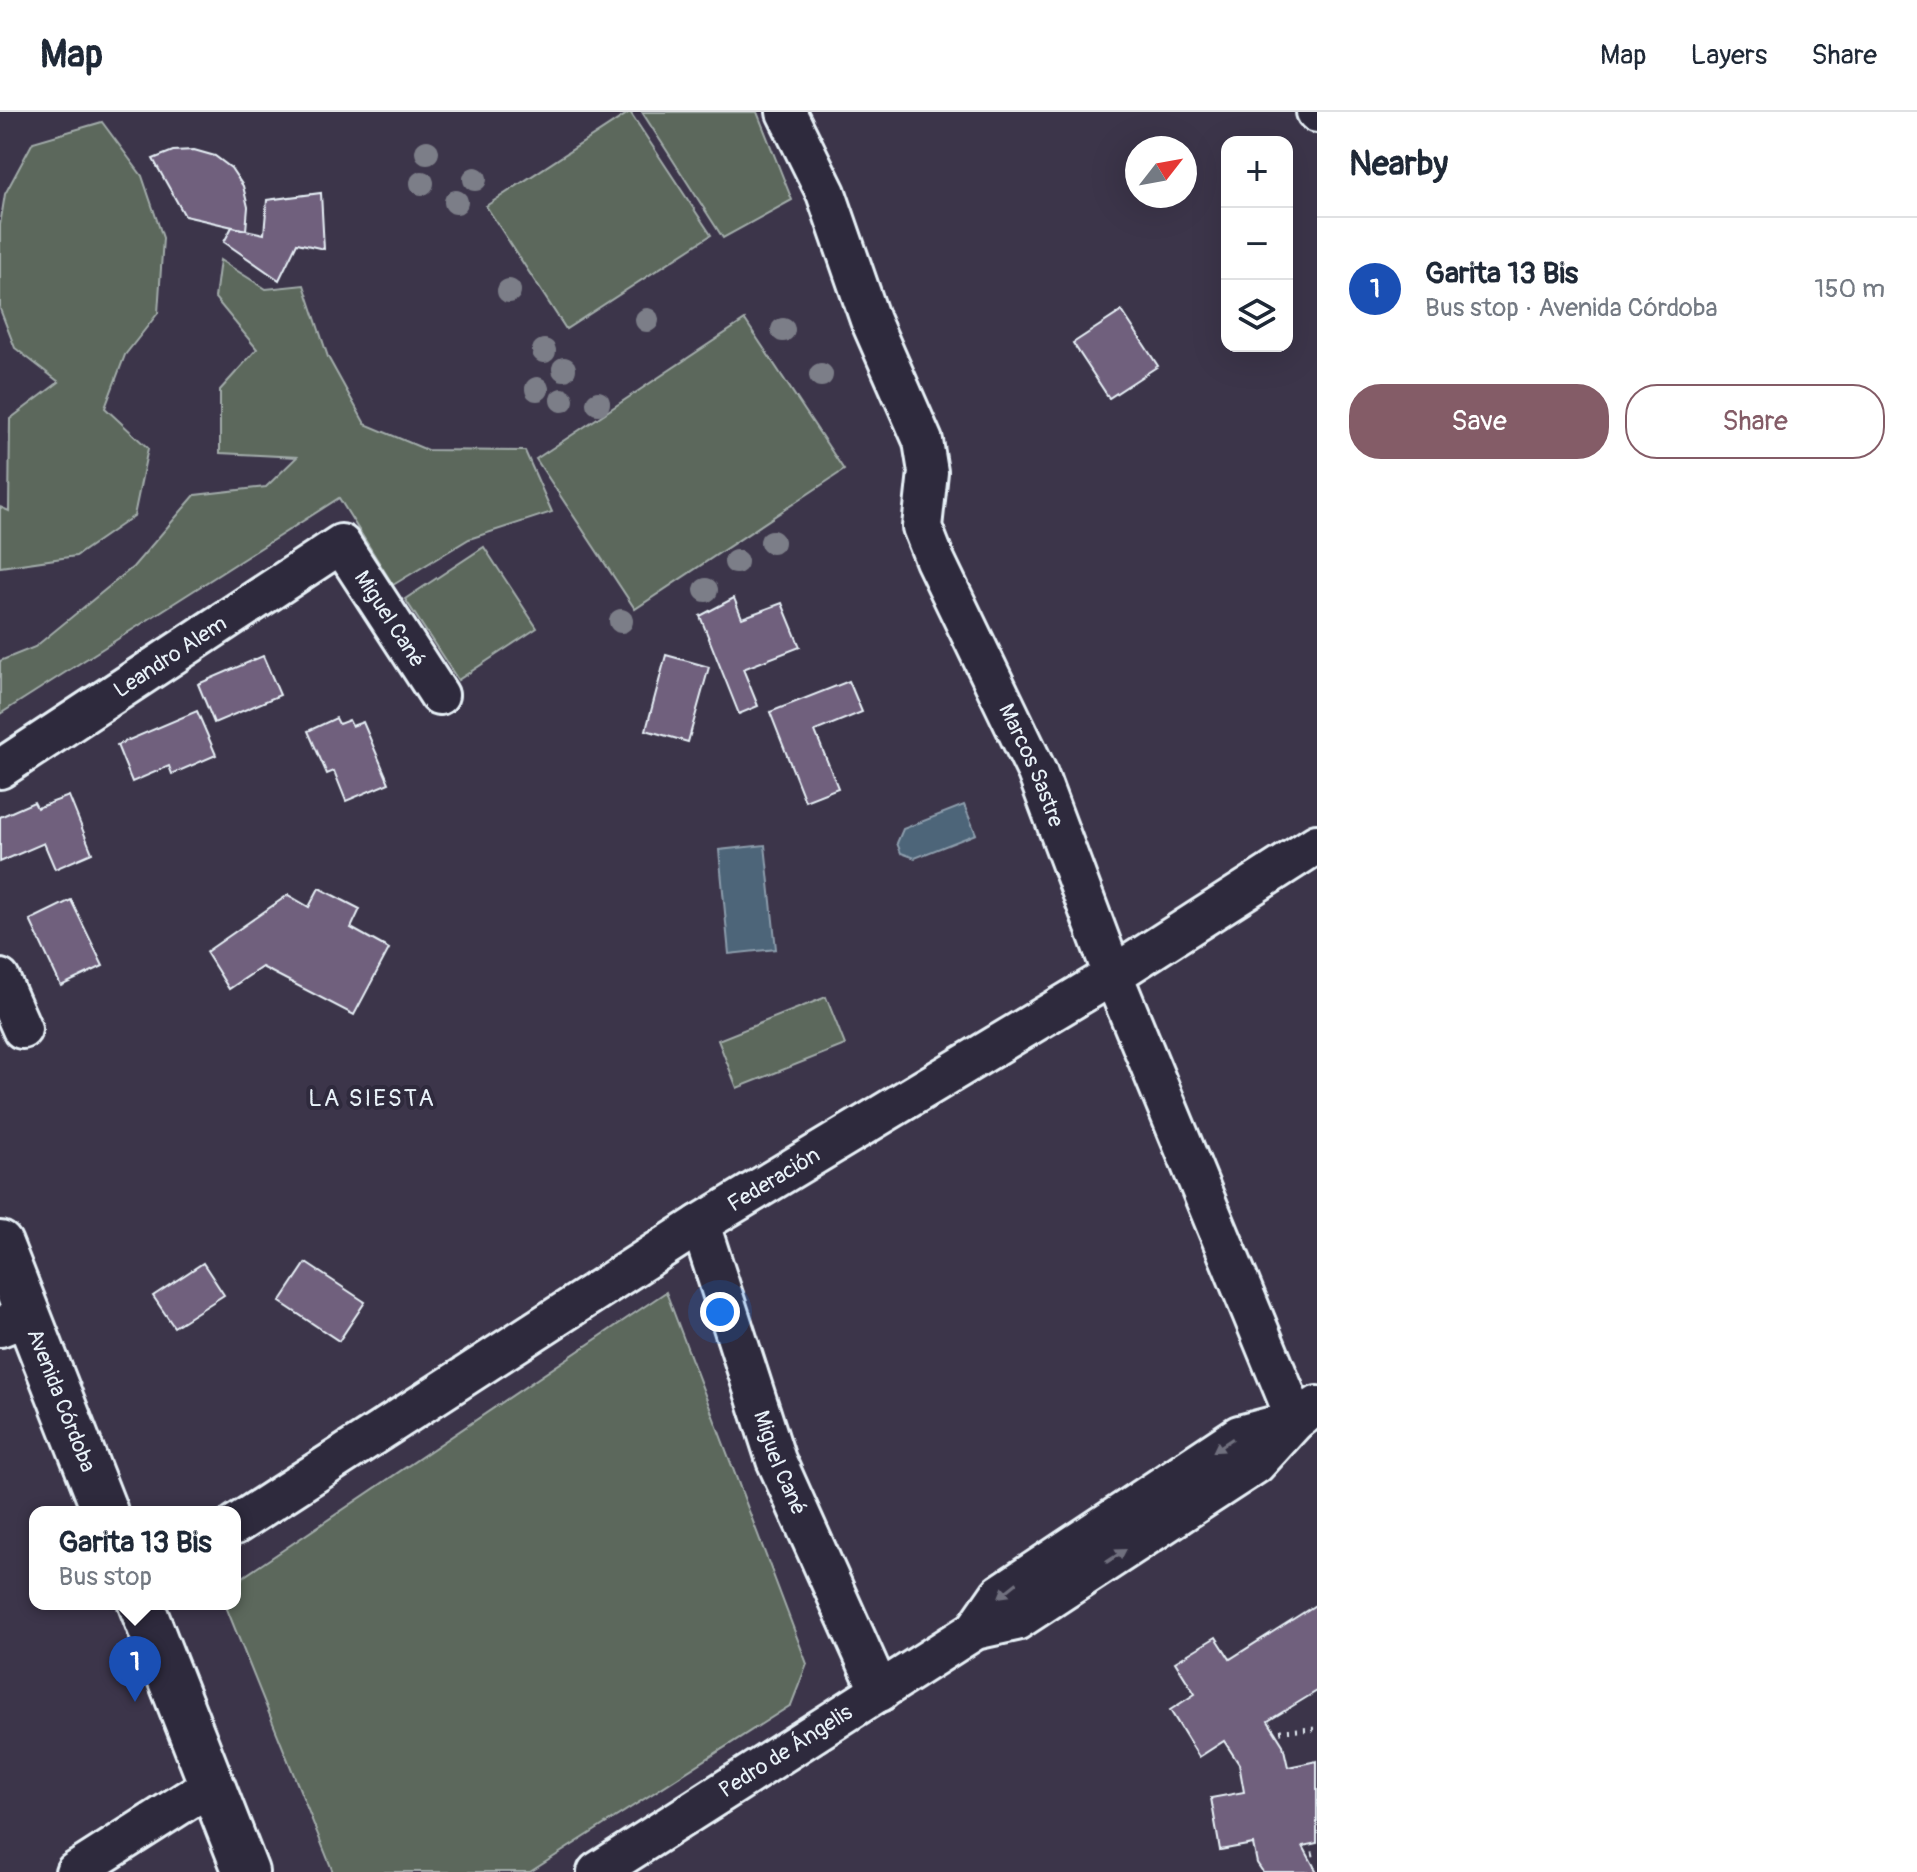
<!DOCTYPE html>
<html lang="en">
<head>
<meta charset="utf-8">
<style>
  :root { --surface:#fff; --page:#f6f6f7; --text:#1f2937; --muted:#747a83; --line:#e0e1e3; --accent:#845c67 }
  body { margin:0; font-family:Pangolin,sans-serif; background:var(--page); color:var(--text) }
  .controls { position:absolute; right:24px; top:24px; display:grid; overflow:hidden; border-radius:16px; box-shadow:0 8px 32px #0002 }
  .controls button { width:72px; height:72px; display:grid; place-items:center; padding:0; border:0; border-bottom:2px solid var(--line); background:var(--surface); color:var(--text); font:40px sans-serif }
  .compass { position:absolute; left:1125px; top:24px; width:72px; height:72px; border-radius:50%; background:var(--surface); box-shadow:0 8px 32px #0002; rotate:59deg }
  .you { position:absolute; left:720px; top:1200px; width:28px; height:28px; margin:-20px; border:6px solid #fff; border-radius:50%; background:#1a73e8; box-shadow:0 0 0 12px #1a73e833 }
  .badge { display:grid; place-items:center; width:52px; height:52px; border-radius:50%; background:var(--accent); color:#fff; font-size:26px; font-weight:700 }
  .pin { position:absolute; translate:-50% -66px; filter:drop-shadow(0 2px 4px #0008) }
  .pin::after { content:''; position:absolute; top:42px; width:28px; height:24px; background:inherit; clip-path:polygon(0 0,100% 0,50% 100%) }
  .popup { position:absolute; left:29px; top:1394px; width:212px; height:104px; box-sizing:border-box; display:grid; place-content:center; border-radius:16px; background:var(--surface); filter:drop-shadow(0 2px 6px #0005); font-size:26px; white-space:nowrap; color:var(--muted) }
  .popup b { font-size:30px; color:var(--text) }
  .popup::after { content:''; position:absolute; left:50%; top:100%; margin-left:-16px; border:16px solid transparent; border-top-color:var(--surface) }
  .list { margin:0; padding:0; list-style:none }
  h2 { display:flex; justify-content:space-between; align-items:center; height:104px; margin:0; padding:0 32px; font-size:34px }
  h2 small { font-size:26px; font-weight:400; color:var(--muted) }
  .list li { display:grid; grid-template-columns:52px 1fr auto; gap:24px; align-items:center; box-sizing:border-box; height:144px; padding:0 32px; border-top:2px solid var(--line) }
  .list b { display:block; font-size:30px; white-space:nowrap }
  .list p { margin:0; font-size:26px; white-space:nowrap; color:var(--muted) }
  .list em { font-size:26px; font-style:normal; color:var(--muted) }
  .actions { display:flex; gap:16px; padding:24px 32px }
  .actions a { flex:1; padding:18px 0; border:2px solid var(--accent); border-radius:32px; text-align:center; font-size:28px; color:var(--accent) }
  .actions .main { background:var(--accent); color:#fff }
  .icon { flex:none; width:44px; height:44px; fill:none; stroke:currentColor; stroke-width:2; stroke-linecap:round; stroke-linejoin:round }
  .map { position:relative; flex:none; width:1317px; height:1760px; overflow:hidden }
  header { display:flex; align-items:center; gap:48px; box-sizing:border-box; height:112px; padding:0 40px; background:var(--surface); border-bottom:2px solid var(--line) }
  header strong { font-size:38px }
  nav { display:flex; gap:44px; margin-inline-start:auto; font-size:28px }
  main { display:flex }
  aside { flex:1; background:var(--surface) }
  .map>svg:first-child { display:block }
  .green { fill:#5b675c; stroke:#a2acaa; stroke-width:2 }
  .water { fill:#4e6579; stroke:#8c9dac; stroke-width:2 }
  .building { fill:#70617d; stroke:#e8f1f8; stroke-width:2 }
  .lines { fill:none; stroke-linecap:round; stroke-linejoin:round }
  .minor-casing { stroke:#e8f1f8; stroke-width:44 }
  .primary-casing { stroke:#e8f1f8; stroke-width:50 }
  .path { stroke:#e8f1f8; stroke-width:5; stroke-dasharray:2 6; stroke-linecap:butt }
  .minor { stroke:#2f2a3d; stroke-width:38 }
  .primary { stroke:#2f2a3d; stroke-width:44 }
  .tree { fill:#7c7e88 }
  .oneway { fill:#70707e }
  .labels { text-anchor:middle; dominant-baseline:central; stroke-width:8; stroke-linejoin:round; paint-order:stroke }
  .street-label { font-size:22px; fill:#e8f1f8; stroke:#2f2a3d }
  .neighbourhood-label { font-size:24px; letter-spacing:2px; fill:#e8f1f8; stroke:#2f2a3d }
</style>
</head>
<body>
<header>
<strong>Map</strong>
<nav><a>Map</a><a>Layers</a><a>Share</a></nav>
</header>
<main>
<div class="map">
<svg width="1317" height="1760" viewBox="0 0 1317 1760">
  <rect width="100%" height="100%" fill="#3c354a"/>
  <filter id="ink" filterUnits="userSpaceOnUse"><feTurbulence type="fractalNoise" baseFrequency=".0125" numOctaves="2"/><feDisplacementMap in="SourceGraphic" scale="16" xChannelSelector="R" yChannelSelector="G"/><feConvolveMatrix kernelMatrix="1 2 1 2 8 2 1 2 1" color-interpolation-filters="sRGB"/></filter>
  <g filter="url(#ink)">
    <g class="green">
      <path d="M630 0 711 123 566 217 486 94Z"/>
      <path d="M642 0H757L792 88 723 126Z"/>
      <path d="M102 10 142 64 163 126 158 201 125 243 105 296 148 336 134 404 76 444 0 455V395L9 399 10 307 59 270 15 236 0 197V113L5 82 33 30Z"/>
      <path d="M220 148 266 177 304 173 328 245 365 312 427 338 525 339 552 400 469 427 393 473 339 386 0 602V549L35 535 133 455 195 383 266 375 297 345 220 341V278L257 237 215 186Z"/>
      <path d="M745 208 844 358 635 497 536 347Z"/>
      <path d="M484 435 537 516 458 568 405 487Z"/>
      <path d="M826 885 845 933 737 976 718 928Z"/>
      <path d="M666 1180 807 1552 791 1593 530 1760H333L225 1492H235V1477L243 1465Z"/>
    </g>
    <g class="water">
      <path d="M964 693 976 722 915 746 901 741 897 731 903 717Z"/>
      <path d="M765 733 776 837 729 842 719 738Z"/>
    </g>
    <g class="building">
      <path d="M194 38 215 44 231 56 243 74 248 95 246 118 185 104 153 47 173 39Z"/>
      <path d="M321 81 324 137 297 131 279 168 224 130 232 115 264 122 267 88Z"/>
      <path d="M1122 199 1158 254 1109 286 1073 231Z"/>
      <path d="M734 486 742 506 782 491 800 535 743 557 758 594 739 602 700 504Z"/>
      <path d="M666 543 709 555 688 630 646 618Z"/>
      <path d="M263 544 280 583 214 611 198 572Z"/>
      <path d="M849 569 862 600 815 619 838 676 805 689 770 600Z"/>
      <path d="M197 599 216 643 172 662 169 654 132 670 117 633Z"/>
      <path d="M336 606 339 612 349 608 352 614 363 610 389 671 346 689 334 659 327 662 308 619Z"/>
      <path d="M69 684 92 741 55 757 44 731 0 750V705L34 690 37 696Z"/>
      <path d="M319 776 360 797 351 816 389 837 354 903 262 855 229 877 206 840 288 783 309 795Z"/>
      <path d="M71 788 103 854 61 874 30 808Z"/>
      <path d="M203 1151 224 1183 174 1215 153 1184Z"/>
      <path d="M306 1151 365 1190 339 1229 280 1190Z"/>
      <path d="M1317 1492V1579L1268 1609 1283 1633 1288 1655 1317 1649V1731L1303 1734 1317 1760H1263L1257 1751 1253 1732 1220 1738 1211 1686 1244 1680 1239 1652 1224 1629 1199 1645 1170 1598 1195 1582 1175 1550 1216 1525 1230 1547Z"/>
    </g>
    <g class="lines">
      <defs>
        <g id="minor">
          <path id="s1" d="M786 0 826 81 870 208 923 329 928 360 922 415 935 448 1037 660 1113 863 1296 1308"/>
          <path d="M1316 0 1317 1"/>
          <path id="s2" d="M0 657 341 432 439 583"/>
          <path d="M0 867 22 917"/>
          <path id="s3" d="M700 1112 776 1348 880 1580"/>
          <path d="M0 1215 28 1204"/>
          <path id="s4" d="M235 1413 700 1112 1113 863 1317 732"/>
          <path d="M975 1518 1000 1482 1239 1323 1296 1308"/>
          <path d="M75 1760 211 1673"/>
          <path id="s5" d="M597 1760 975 1518 1016 1509 1256 1352 1296 1308 1317 1294"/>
        </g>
        <g id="primary">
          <path id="s6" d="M0 1132 105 1400"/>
          <path d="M141 1492 246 1760"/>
        </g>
      </defs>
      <use href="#minor" class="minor-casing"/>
      <use href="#primary" class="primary-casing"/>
      <g class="path">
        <path d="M1280 1619 1317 1617"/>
        <path d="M1312 1742 1317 1741"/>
      </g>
      <use href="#minor" class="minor"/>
      <use href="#primary" class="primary"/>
    </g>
    <g class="tree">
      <circle cx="427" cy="40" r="12"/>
      <circle cx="475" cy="67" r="12"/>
      <circle cx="422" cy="71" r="12"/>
      <circle cx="456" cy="90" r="12"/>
      <circle cx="509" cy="179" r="12"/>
      <circle cx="647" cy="208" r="12"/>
      <circle cx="783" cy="218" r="12"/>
      <circle cx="544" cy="239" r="12"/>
      <circle cx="564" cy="257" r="12"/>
      <circle cx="821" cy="263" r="12"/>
      <circle cx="537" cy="277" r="12"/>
      <circle cx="562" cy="288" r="12"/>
      <circle cx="598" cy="291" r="12"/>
      <circle cx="772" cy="430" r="12"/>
      <circle cx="736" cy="450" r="12"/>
      <circle cx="706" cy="478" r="12"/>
      <circle cx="621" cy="509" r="12"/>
    </g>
    <defs><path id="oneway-solid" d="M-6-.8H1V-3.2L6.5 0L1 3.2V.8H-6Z" transform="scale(2)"/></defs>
    <g class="oneway">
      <use href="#oneway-solid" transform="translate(1223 1333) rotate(146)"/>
      <use href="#oneway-solid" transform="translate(1116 1444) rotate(-33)"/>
      <use href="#oneway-solid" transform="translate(1008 1478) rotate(142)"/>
    </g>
  </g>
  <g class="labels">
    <g class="street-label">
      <text stroke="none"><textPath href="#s2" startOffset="498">Miguel Cané</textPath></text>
      <text stroke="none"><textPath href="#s2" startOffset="204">Leandro Alem</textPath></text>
      <text stroke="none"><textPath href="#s1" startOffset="706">Marcos Sastre</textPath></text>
      <text stroke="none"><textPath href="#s4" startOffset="640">Federación</textPath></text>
      <text stroke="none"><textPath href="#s6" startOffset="168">Avenida Córdoba</textPath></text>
      <text stroke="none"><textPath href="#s3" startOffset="252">Miguel Cané</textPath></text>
      <text stroke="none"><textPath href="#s5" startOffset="224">Pedro de Ángelis</textPath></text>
    </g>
    <g class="neighbourhood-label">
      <text x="372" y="986">LA SIESTA</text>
    </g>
  </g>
</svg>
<div class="controls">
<button>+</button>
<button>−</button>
<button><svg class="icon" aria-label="layers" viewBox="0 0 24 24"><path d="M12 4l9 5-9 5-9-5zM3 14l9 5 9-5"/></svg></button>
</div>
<svg class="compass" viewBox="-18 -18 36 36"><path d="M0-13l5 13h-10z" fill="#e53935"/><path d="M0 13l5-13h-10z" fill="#747a83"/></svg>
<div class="you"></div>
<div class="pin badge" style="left:135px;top:1590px;background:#1a4fb4">1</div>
<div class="popup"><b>Garita 13 Bis</b>Bus stop</div>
</div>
<aside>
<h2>Nearby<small></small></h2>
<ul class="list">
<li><span class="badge" style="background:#1a4fb4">1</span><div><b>Garita 13 Bis</b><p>Bus stop · Avenida Córdoba</p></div><em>150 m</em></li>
</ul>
<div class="actions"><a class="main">Save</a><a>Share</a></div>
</aside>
</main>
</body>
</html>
